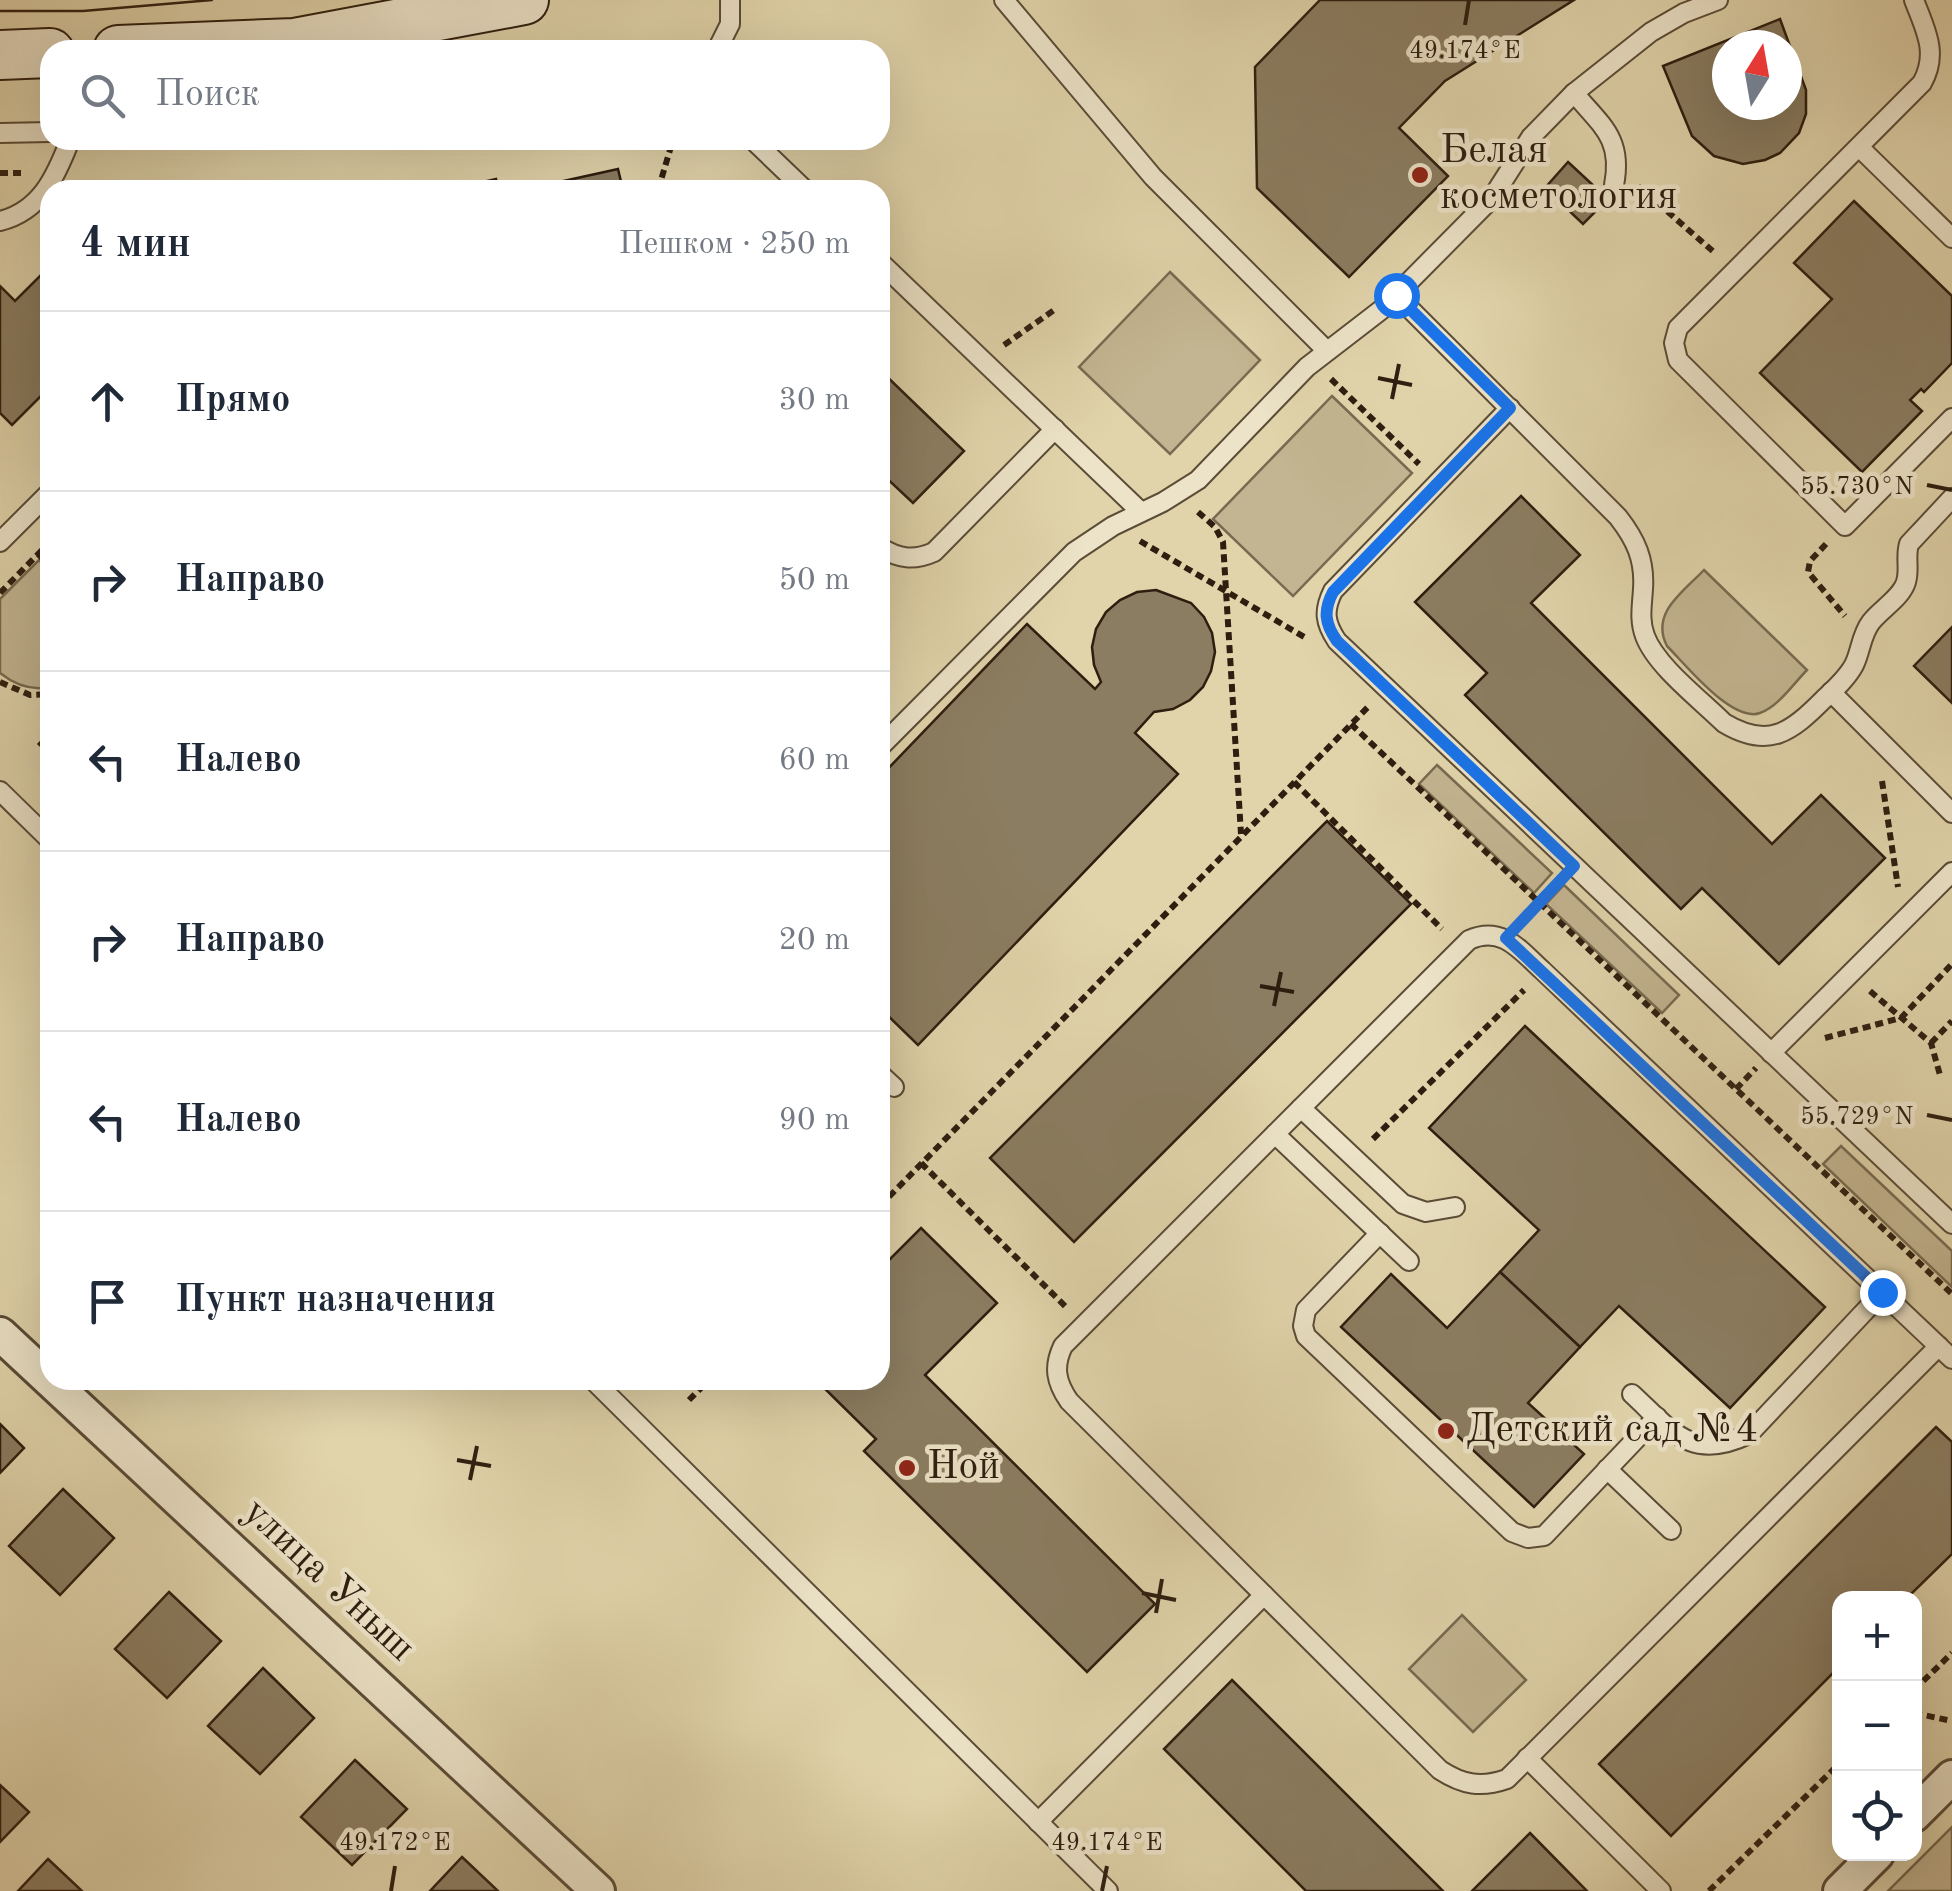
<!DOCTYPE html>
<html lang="ru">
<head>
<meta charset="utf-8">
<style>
  :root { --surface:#fff; --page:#f2f2f3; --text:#1f2937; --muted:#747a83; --line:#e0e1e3 }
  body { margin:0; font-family:"Old Standard TT",serif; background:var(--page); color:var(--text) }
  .controls { position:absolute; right:30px; bottom:30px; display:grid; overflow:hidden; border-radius:20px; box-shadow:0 10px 40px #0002 }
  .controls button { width:90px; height:90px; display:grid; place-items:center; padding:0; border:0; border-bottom:2px solid var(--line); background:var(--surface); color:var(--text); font:50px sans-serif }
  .compass { position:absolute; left:1712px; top:30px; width:90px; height:90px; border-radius:50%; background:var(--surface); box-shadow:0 10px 40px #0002; rotate:11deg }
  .stop { position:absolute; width:30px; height:30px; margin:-22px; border:8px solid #1a73e8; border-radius:50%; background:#fff }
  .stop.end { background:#1a73e8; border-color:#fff; box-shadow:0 2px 10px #0008 }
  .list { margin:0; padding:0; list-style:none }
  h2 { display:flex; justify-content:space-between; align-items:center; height:130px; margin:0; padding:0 40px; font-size:42px }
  h2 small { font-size:32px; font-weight:400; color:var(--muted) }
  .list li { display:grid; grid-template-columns:65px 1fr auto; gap:30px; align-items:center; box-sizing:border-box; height:180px; padding:0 40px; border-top:2px solid var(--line) }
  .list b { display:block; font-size:38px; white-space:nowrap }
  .list em { font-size:32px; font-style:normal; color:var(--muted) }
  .icon { flex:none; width:55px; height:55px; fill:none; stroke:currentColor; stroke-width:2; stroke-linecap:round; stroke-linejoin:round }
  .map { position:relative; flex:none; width:1952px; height:1891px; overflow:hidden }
  .search { position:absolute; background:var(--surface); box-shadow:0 10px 40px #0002; left:40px; top:40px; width:850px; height:110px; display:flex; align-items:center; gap:25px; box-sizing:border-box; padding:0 35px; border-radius:30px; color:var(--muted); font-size:38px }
  .panel { position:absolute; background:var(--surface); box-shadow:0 10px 40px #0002; left:40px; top:180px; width:850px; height:1210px; border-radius:30px }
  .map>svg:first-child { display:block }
  .green { fill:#c3b591; stroke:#786a50; stroke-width:2.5 }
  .building { fill:#8b7d61; stroke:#2e1e10; stroke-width:2.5; fill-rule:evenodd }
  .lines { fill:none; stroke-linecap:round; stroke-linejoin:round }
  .service-casing { stroke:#5b4c37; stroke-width:22 }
  .minor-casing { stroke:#5b4c37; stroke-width:38 }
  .secondary-casing { stroke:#2e1e10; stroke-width:52 }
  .path { stroke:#2e1e10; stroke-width:6; stroke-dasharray:8 5; stroke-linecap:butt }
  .service { stroke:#ece3c8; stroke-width:18 }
  .minor { stroke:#ece3c8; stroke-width:32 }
  .secondary { stroke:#ece3c8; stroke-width:48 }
  .tram { stroke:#2e1e10; stroke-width:2.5 }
  .route { stroke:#1a73e8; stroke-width:12 }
  .ticks { fill:none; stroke:#2e1e10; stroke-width:4 }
  .poi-dot { fill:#8f2418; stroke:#ece3c8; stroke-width:4 }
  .labels { text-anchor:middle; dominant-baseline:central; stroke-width:9; stroke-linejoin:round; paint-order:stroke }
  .poi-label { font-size:40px; fill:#2e1e10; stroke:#ece3c8; text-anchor:start }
  .street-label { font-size:40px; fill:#2e1e10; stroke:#ece3c8 }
  .ticks-label { font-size:25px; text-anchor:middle; fill:#2e1e10; stroke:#ece3c8; stroke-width:9; stroke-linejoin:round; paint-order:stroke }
</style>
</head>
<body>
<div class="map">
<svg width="1952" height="1891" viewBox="0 0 1952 1891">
  <rect width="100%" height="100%" fill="#e1d4ab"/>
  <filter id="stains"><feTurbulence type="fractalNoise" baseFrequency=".002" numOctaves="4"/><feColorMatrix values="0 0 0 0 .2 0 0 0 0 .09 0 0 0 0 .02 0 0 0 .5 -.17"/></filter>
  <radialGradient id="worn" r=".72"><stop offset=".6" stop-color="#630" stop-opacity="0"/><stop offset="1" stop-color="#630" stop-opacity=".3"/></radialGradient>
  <g class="green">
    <path d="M1170 272 1260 360 1170 454 1079 367Z"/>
    <path d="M1332 396 1412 473 1293 596 1213 519Z"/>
    <path d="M39 560 50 571V687C31 691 15 685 0 673V599Z"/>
    <path d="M1704 570 1807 670C1794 683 1778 707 1760 713 1732 723 1686 665 1667 646 1650 613 1683 592 1704 570Z"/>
    <path d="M1437 765 1552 873 1534 893 1419 784Z"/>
    <path d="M1564 885 1679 995 1662 1013 1546 904Z"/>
    <path d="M1841 1146 1952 1251V1287L1823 1164Z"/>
    <path d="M1462 1615 1526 1680 1473 1732 1409 1669Z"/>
    <path d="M1952 1827V1891H1888Z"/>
  </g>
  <g class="building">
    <path d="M1320 0H1574L1445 81 1399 128 1448 176 1349 277 1257 188 1255 67Z"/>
    <path d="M1780 19 1806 90V114L1799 133 1780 153 1765 160 1743 164 1714 156 1692 136 1663 66ZM1727 45H1787V105H1727Z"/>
    <path d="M1568 162 1608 199 1583 224 1545 188Z"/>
    <path d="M618 169 623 190H525L559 182Z"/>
    <path d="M496 179 499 190H448Z"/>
    <path d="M1854 201 1952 296V363L1924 392 1921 389 1910 400 1922 411 1862 472 1760 373 1832 299 1794 263Z"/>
    <path d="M50 266V387L12 425 0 413V286L15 301Z"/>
    <path d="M880 370 964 451 913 503 880 472Z"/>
    <path d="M1521 496 1580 555 1531 603 1772 844 1821 795 1885 858 1779 964 1702 888 1681 909 1465 695 1487 673 1415 602Z"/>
    <path d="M1156 590 1191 603 1204 617 1212 633 1215 652 1211 671 1203 687 1190 700 1173 709 1154 712 1135 733 1178 774 918 1045 880 1008V777L1027 624 1095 689 1101 682 1094 665 1092 647 1096 629 1106 612 1120 600 1137 592Z"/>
    <path d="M1952 627V703L1914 666Z"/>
    <path d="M1327 821 1411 904 1074 1242 990 1158Z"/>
    <path d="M1525 1026 1825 1307 1730 1408 1619 1306 1580 1347 1500 1272 1539 1230 1429 1128Z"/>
    <path d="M921 1228 997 1303 925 1375 1155 1604 1087 1672 864 1451 876 1439 816 1380H880V1269Z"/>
    <path d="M1500 1272 1580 1347 1528 1403 1584 1454 1534 1507 1341 1327 1391 1274 1447 1328Z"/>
    <path d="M0 1424 24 1448 0 1473Z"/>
    <path d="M1936 1427 1952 1442V1554L1907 1598H1840V1666L1671 1836 1599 1764Z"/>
    <path d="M63 1489 114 1538 60 1595 9 1546Z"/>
    <path d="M169 1592 221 1641 167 1698 115 1649Z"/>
    <path d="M263 1668 314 1718 260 1774 208 1726Z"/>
    <path d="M1232 1680 1443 1891H1306L1164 1749Z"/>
    <path d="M355 1760 407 1809 352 1865 301 1817Z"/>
    <path d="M0 1785 29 1812 0 1842Z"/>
    <path d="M1530 1833 1587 1891H1472Z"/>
    <path d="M462 1857 498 1891H430Z"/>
    <path d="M48 1859 82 1891H18Z"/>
  </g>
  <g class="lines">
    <defs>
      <g id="service">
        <path d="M1004 0 1153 177 1327 351"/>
        <path d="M1914 0C1925 29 1939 53 1922 83L1678 328 1674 343 1678 360 1845 526 1952 418"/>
        <path d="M717 50 730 24V0"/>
        <path d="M1574 93C1602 126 1623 139 1614 185"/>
        <path d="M0 133 50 132"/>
        <path d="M753 140 805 190"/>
        <path d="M1859 147 1952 238"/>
        <path d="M0 221C41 211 56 176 70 140"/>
        <path d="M880 262 1141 512"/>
        <path d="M1396 295 1618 517C1636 540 1645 560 1643 589 1642 606 1639 620 1645 636 1656 666 1701 700 1724 723 1769 750 1791 732 1824 699 1835 689 1847 678 1854 665 1861 651 1861 635 1871 622 1881 609 1901 598 1906 582 1910 569 1905 557 1909 544L1952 498"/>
        <path d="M1510 408 1333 591C1323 611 1325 623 1337 641L1952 1224"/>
        <path d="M0 542 50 492"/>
        <path d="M880 547C899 559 914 561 934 552L1055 429"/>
        <path d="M1831 692 1952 813"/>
        <path d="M880 747 1074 552 1113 526 1163 502 1198 480 1307 367 1381 310 1492 198 1531 137 1574 93 1651 32 1684 13 1718 0"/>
        <path d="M0 791 50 840"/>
        <path d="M1771 1053 1952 872"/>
        <path d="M880 1074 894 1087"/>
        <path d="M1301 1108 1403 1204 1426 1212 1455 1207"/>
        <path d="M1275 1134 1409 1261"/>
        <path d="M1380 1233 1306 1310 1303 1326 1306 1336 1512 1532 1528 1538 1544 1536 1657 1417"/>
        <path d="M1939 1346 1507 1779C1481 1788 1463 1785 1440 1770L1069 1401C1056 1382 1053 1367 1063 1346L1469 940C1502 925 1520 950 1543 971 1679 1100 1816 1229 1952 1359"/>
        <path d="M593 1380 1108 1891"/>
        <path d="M1632 1394C1672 1431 1691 1462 1749 1434L1882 1293"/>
        <path d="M1607 1469 1671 1530"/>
        <path d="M1527 1758 1661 1891"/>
        <path d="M1038 1822 1264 1595"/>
      </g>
      <g id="minor">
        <path d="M0 1334 598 1891"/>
        <path d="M1914 1815 1952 1777"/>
        <path d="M1840 1891 1877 1854"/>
      </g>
      <g id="secondary">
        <path d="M118 50 294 43 524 0"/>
        <path d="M0 55 50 53"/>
      </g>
    </defs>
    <use href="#service" class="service-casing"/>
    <use href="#minor" class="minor-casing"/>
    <use href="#secondary" class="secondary-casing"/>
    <g class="path">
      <path d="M0 173H24"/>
      <path d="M1638 186 1715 253"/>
      <path d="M658 190 673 140"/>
      <path d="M1004 345 1057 308"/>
      <path d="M1331 379 1419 464"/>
      <path d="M1198 512 1215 527 1223 542 1241 834"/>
      <path d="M1140 541 1306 638"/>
      <path d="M1826 544 1810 561 1808 572 1845 616"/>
      <path d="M38 554 50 566"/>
      <path d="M0 593 50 542"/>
      <path d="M0 682 30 695 50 694"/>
      <path d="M1351 724 1952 1294"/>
      <path d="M39 746 50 735"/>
      <path d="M1882 781 1898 887"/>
      <path d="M1294 782 1442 929"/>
      <path d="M1524 919 1556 885"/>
      <path d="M1870 991 1931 1043 1940 1075"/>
      <path d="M1825 1038 1901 1018 1952 964"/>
      <path d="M1931 1043 1952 1021"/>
      <path d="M1736 1089 1756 1068"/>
      <path d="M1373 1139 1524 990"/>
      <path d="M921 1163 1066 1307"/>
      <path d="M880 1206 1369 706"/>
      <path d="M689 1400 709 1380"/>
      <path d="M1914 1690 1952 1653"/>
      <path d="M1914 1713 1952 1721"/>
      <path d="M1709 1891 1840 1763"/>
    </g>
    <use href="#service" class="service"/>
    <use href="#minor" class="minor"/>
    <use href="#secondary" class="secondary"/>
    <path class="tram" d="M0 11H83L212 0"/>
  </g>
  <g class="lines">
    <path class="route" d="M1396 295 1510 408 1333 592C1323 611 1325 624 1337 641L1574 866 1506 938 1882 1292"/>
  </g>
  <path class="ticks" d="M1465 25 1469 0M1378 378 1412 385M1392 399 1399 364M1927 485 1952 490M1260 986 1294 992M1274 1006 1281 972M1927 1115 1952 1120M457 1460 491 1466M470 1480 477 1446M1142 1593 1176 1600M1156 1613 1162 1579M391 1891 395 1866M1102 1891 1107 1866"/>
  <g class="poi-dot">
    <circle cx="1420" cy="175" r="10"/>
    <circle cx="1446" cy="1431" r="10"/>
    <circle cx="907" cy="1468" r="10"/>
  </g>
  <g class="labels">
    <g class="poi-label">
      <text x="1440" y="152">Белая<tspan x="1440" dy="46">косметология</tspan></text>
      <text x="1466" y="1431">Детский сад №4</text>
      <text x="927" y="1468">Ной</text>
    </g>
    <g class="street-label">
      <text transform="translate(328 1581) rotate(43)">улица Уныш</text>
    </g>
  </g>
  <g class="ticks-label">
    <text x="1465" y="58">49.174°E</text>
    <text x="1857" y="494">55.730°N</text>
    <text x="1857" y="1124">55.729°N</text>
    <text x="395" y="1850">49.172°E</text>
    <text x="1107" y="1850">49.174°E</text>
  </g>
  <rect width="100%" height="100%" filter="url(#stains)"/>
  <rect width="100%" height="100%" fill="url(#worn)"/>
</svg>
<div class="controls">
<button>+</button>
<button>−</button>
<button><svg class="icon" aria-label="locate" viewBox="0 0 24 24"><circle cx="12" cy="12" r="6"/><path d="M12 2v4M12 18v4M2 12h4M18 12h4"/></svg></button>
</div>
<svg class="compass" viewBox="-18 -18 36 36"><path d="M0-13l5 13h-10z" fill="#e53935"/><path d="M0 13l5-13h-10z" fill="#747a83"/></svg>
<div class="stop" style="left:1396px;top:295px"></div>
<div class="stop end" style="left:1882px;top:1292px"></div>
<div class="search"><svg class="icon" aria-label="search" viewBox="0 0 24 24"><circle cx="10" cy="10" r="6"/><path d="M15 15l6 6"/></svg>Поиск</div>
<section class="panel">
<h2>4 мин<small>Пешком · 250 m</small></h2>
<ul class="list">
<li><svg class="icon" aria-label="ahead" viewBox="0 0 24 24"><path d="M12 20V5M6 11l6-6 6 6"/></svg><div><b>Прямо</b></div><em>30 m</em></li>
<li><svg class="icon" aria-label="right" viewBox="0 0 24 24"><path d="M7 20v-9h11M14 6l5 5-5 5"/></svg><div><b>Направо</b></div><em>50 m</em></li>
<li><svg class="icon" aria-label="left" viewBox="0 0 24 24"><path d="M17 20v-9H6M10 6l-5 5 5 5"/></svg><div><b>Налево</b></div><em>60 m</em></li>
<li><svg class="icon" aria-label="right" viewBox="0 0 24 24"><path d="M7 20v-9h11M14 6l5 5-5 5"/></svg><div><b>Направо</b></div><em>20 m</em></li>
<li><svg class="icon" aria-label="left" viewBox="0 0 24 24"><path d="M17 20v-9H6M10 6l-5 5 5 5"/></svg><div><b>Налево</b></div><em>90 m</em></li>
<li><svg class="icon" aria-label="arrive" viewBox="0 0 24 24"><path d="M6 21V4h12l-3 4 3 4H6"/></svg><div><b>Пункт назначения</b></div></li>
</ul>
</section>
</div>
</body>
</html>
